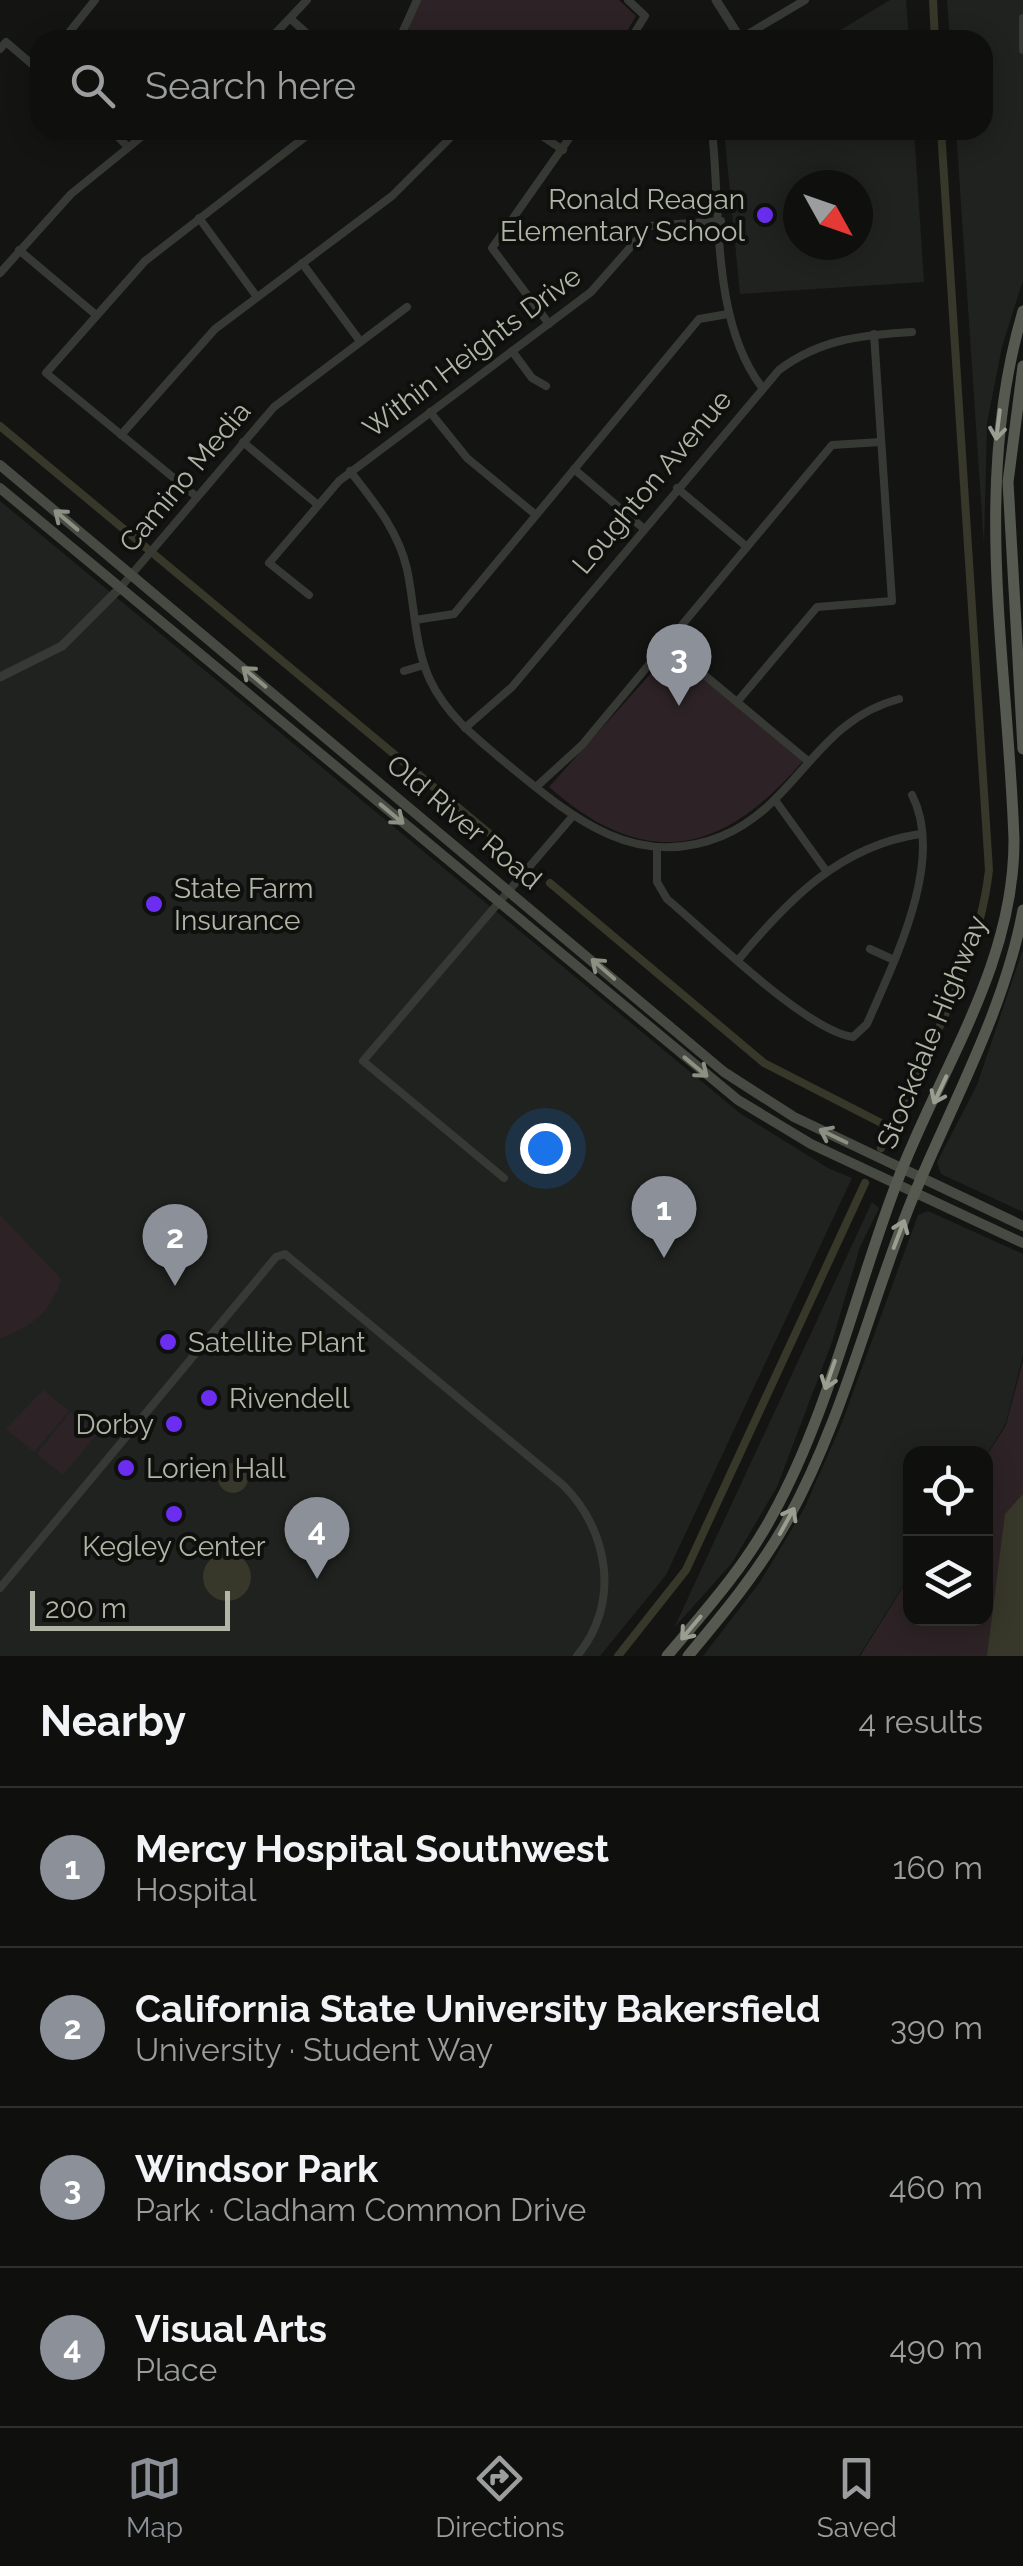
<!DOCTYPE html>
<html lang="en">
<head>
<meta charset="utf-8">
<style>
  :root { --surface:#0f100e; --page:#181917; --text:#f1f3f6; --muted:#9b9d9e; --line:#2f302e; --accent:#8c9099 }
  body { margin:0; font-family:Raleway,sans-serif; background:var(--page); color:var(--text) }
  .controls { position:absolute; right:30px; bottom:30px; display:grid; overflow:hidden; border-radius:20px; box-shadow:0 5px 25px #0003 }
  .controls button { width:90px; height:90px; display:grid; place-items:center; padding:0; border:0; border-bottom:2px solid var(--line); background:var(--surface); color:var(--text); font:50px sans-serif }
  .compass { position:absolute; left:783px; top:170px; width:90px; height:90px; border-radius:50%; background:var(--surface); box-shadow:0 5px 25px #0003; rotate:130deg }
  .scale { position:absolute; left:30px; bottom:25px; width:200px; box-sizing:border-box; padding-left:10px; border:5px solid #b0b5a5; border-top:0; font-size:28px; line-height:35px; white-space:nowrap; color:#b0b5a5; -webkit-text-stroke:8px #0f100e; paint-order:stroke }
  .you { position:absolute; left:545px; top:1148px; width:35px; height:35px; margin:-25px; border:8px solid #fff; border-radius:50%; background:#1a73e8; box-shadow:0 0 0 15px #1a73e833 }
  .badge { display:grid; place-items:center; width:65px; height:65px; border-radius:50%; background:var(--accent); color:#fff; font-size:32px; font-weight:700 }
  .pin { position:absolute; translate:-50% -82px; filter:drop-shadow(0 2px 5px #0008) }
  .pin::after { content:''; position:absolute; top:52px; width:35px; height:30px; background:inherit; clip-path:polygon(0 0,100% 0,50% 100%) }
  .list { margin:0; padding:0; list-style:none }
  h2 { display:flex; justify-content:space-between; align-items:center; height:130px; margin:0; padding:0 40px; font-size:42px }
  h2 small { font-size:32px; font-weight:400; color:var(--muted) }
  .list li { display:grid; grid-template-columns:65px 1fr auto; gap:30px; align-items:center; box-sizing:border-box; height:160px; padding:0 40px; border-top:2px solid var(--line) }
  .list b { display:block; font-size:38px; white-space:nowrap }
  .list p { margin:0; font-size:32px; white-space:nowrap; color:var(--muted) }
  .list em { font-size:32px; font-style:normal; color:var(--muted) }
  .icon { flex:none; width:55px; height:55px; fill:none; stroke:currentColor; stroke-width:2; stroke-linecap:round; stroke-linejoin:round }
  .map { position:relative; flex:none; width:1023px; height:1656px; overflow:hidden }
  .search { position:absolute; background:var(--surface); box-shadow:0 5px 25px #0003; left:30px; right:30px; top:30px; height:110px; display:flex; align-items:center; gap:25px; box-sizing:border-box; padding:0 35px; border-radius:30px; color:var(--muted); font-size:38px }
  .sheet { height:770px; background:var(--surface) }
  nav { display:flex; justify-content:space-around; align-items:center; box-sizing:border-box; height:140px; border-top:2px solid var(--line); background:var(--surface); font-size:28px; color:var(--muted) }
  nav a { display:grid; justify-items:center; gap:5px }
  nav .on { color:var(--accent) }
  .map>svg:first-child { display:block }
  .built { fill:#20221f; fill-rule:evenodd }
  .green { fill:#2d2326 }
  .water { fill:#373829 }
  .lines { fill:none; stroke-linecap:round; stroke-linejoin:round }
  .canal { stroke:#373829; stroke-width:8 }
  .minor { stroke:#373a34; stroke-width:8 }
  .tertiary { stroke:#373a34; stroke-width:9 }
  .secondary { stroke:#474a42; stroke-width:10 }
  .primary { stroke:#555950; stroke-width:11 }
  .oneway { stroke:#999e90 }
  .oneway2 { stroke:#8b9082 }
  .poi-dot { fill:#6b2ef1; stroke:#0f100e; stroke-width:4 }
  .labels { text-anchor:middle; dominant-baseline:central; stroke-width:8; stroke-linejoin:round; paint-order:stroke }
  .poi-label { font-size:28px; fill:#b0b5a5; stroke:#0f100e; text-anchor:start }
  .street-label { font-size:28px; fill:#b0b5a5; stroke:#0f100e }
</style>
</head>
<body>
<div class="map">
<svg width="1023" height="1656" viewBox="0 0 1023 1656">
  <rect width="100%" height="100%" fill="#141513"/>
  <g class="built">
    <path d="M890 0H906L909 40H824Z"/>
    <path d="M947 0H1023V280L1002 347 987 423 984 545 956 130H983V40H950Z"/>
    <path d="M724 130H914L924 282 740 294ZM798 185H858V245H798Z"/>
    <path d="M0 501 741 1114 828 1168 852 1178 666 1575 600 1656H0Z"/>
    <path d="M1023 949V1212L941 1174 937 1162 977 1085Z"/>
    <path d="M872 1202 879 1208 860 1247 832 1342 777 1487 732 1563 674 1628Z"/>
    <path d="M928 1211 1023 1254V1355L1006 1423 986 1456 910 1454V1575L859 1656H703L760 1582 804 1509 841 1425 918 1215Z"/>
  </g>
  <g class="green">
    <path d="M418 0H619L636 16 622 40H415L407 34Z"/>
    <path d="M671 651 803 761C722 855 646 872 549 787Z"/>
    <path d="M0 1215 61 1279C51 1312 32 1327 0 1338Z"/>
    <path d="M1023 1360V1656H860L910 1576V1619H986V1457L1006 1425Z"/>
    <path d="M43 1390 69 1411 34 1452 6 1429Z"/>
    <path d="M70 1412 97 1434 63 1475 37 1454Z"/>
  </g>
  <g class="water">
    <circle cx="233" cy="1478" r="15"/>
    <path d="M1023 1494V1656H987L1005 1514Z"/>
    <circle cx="227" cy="1577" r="24"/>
  </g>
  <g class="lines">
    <g class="canal">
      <path d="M933 0 935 40"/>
      <path d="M0 426 502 844"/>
      <path d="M550 883 764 1063 891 1128"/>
      <path d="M881 1148C922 1058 978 969 989 870L941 130"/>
      <path d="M618 1656 686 1570 865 1183"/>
    </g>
    <g class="minor">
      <path d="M628 0 645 16 630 40"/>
      <path d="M1023 18V50"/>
      <path d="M292 20 314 40"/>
      <path d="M63 40 95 0"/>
      <path d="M269 40 307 0"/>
      <path d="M399 40 417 0"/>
      <path d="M738 40 805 0"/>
      <path d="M0 49 6 42 40 71"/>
      <path d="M111 130 128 147"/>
      <path d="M533 130 563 150"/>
      <path d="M712 130C721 212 711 319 761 386"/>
      <path d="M199 218 257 297"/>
      <path d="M19 250 95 314"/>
      <path d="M302 263 360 341"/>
      <path d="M0 273 71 194 150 130"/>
      <path d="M549 324 492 248 575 130"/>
      <path d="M512 351 532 378 546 386"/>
      <path d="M430 412 467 458 536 515"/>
      <path d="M121 435 215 329 392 196 458 130"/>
      <path d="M243 442 318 505"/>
      <path d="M574 469 643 528"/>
      <path d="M350 471C374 502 398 530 407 569 415 606 414 645 430 680 448 718 481 742 512 768 574 819 637 871 722 836 797 805 815 721 899 699"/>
      <path d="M677 488 747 547"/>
      <path d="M197 497 46 373 145 261 314 130"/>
      <path d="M120 588 274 407 407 307"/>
      <path d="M309 595 269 563 339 481 591 292 649 226 721 221"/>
      <path d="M415 620 454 614 699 319 728 314"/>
      <path d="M667 644 808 761"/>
      <path d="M404 671 424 665"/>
      <path d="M737 702 817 607 892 601 874 334"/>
      <path d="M465 728 512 687 779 370C820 339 862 335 912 332"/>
      <path d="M536 787 582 745 832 445 881 442"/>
      <path d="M775 800 827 872"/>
      <path d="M657 847V882L667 899C708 933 805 1030 853 1037L867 1024C893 963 946 861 912 795"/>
      <path d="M870 949 894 960"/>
      <path d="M739 959C788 900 840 846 920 834"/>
      <path d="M504 1178 363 1061 572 817"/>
      <path d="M0 1588 276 1257 285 1254 563 1485C609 1530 621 1604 577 1656"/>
    </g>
    <g class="tertiary">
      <path d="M716 0 740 38"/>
      <path d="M0 677 62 646 120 588"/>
    </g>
    <g class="secondary">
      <path d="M0 465 724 1072 794 1117 1023 1226"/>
      <path d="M0 488 738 1100 811 1144 1023 1243"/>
    </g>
    <g class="primary">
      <path d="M1023 366 1008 482 1023 749"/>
      <path d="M667 1656C705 1611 744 1568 772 1516 829 1413 855 1292 897 1182 940 1068 1014 967 1014 840 1008 661 971 487 1023 311"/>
      <path d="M688 1656C724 1613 759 1571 787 1521 842 1422 869 1307 911 1202 950 1107 1004 1012 1023 910"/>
    </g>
  </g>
  <defs><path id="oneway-shaft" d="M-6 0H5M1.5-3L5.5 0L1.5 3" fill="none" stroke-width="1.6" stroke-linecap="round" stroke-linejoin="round" transform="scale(2.5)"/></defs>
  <g class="oneway">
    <use href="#oneway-shaft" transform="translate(998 425) rotate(97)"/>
    <use href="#oneway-shaft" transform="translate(940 1090) rotate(115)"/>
    <use href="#oneway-shaft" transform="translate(899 1234) rotate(-69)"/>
    <use href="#oneway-shaft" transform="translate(830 1375) rotate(109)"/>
    <use href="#oneway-shaft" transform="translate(787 1521) rotate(-61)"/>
    <use href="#oneway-shaft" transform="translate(691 1628) rotate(130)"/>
  </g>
  <g class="oneway2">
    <use href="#oneway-shaft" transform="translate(66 520) rotate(-140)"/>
    <use href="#oneway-shaft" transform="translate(254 677) rotate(-140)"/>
    <use href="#oneway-shaft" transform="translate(392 814) rotate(40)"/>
    <use href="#oneway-shaft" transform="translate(603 969) rotate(-139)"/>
    <use href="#oneway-shaft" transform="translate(696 1067) rotate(40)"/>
    <use href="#oneway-shaft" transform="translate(833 1136) rotate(-154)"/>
  </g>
  <g class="poi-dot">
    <circle cx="765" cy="215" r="10"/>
    <circle cx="154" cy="904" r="10"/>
    <circle cx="168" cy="1342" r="10"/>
    <circle cx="209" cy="1398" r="10"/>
    <circle cx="174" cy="1424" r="10"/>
    <circle cx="126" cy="1468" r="10"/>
    <circle cx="174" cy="1514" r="10"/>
  </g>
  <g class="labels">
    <g class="poi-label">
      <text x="745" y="199" text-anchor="end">Ronald Reagan<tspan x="745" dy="32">Elementary School</tspan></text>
      <text x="174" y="888">State Farm<tspan x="174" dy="32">Insurance</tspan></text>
      <text x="188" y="1342">Satellite Plant</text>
      <text x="229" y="1398">Rivendell</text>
      <text x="154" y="1424" text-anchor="end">Dorby</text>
      <text x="146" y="1468">Lorien Hall</text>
      <text x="174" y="1546" text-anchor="middle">Kegley Center</text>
    </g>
    <g class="street-label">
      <text transform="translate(472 352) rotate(-37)">Within Heights Drive</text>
      <text transform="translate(185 477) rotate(-50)">Camino Media</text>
      <text transform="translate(652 482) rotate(-50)">Loughton Avenue</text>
      <text transform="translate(464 822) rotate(40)">Old River Road</text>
      <text transform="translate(932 1032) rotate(-68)">Stockdale Highway</text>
    </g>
  </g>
</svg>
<div class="controls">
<button><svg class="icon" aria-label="locate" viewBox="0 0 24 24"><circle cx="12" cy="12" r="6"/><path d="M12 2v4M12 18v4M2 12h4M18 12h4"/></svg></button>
<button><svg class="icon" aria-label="layers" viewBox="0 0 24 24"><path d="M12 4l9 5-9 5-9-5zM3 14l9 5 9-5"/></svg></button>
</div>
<svg class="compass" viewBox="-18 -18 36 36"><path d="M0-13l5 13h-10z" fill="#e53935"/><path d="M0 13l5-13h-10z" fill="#9b9d9e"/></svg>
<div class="scale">200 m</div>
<div class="you"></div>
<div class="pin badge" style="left:664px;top:1258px">1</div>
<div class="pin badge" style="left:175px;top:1286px">2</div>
<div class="pin badge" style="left:679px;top:706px">3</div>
<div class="pin badge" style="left:317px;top:1579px">4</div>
<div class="search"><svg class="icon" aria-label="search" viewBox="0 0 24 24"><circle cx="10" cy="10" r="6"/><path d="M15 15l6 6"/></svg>Search here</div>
</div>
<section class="sheet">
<h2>Nearby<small>4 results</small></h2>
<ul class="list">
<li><span class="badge">1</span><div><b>Mercy Hospital Southwest</b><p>Hospital</p></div><em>160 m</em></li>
<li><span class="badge">2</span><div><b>California State University Bakersfield</b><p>University · Student Way</p></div><em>390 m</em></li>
<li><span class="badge">3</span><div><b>Windsor Park</b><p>Park · Cladham Common Drive</p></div><em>460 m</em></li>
<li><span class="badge">4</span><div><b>Visual Arts</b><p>Place</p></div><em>490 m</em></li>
</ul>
</section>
<nav>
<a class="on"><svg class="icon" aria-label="map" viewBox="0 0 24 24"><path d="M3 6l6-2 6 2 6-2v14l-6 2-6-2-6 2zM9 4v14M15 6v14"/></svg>Map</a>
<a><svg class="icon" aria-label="directions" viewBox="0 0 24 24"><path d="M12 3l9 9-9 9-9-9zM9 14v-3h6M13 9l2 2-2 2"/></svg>Directions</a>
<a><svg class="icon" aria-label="saved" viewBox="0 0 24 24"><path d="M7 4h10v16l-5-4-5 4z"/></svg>Saved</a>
</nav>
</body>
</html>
